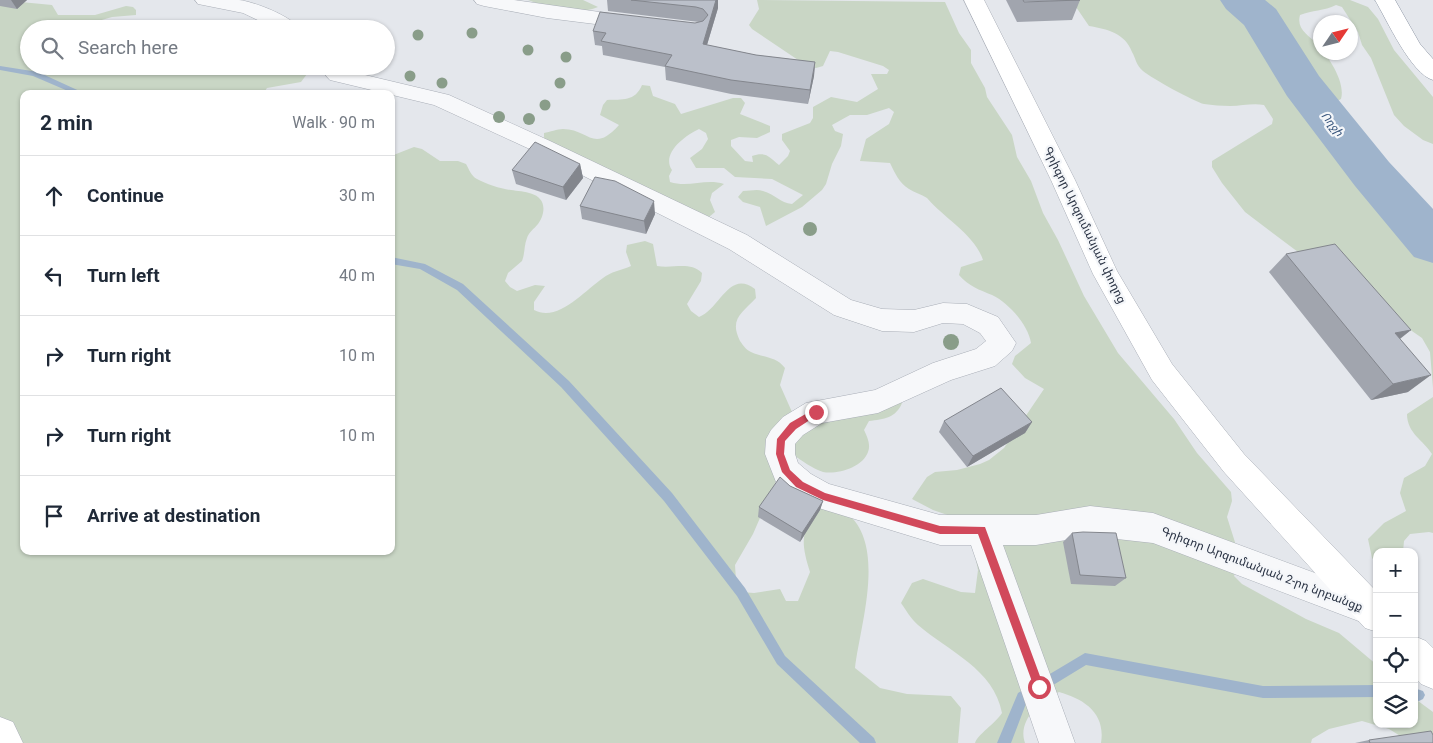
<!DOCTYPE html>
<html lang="en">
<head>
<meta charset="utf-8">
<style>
  :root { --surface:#fff; --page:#f2f2f3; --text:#1f2937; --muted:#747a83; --line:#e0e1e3 }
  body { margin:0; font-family:Roboto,"Noto Sans Armenian",sans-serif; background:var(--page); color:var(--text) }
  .controls { position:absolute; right:15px; bottom:15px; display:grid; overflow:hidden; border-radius:10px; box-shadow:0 1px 4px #0004 }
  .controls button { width:45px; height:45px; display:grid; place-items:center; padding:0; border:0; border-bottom:1px solid var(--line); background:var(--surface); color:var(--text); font:25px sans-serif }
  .compass { position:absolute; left:1313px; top:15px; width:45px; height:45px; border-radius:50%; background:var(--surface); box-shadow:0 1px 4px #0004; rotate:55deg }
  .stop { position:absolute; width:15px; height:15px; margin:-11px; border:4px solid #d1495b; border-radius:50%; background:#fff }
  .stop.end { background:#d1495b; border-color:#fff; box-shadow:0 1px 5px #0008 }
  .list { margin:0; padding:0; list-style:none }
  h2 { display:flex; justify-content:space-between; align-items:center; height:65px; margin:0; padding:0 20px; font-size:21px }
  h2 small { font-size:16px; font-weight:400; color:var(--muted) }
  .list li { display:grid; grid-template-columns:32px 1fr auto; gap:15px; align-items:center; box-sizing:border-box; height:80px; padding:0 20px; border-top:1px solid var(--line) }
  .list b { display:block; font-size:19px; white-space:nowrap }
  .list em { font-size:16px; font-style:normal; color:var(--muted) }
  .icon { flex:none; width:28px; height:28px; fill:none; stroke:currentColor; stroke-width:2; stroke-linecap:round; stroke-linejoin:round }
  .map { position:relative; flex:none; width:1433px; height:743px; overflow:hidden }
  .search { position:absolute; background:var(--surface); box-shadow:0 1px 4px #0004; left:20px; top:20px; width:375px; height:55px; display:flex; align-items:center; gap:12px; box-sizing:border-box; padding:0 18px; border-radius:28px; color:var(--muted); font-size:19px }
  .panel { position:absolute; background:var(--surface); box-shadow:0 1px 4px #0004; left:20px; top:90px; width:375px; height:465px; border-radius:10px }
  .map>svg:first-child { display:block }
  .green { fill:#c9d6c5 }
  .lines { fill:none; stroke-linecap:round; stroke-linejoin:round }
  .stream { fill:#9fb4cc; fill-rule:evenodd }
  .river { fill:#9fb4cc; fill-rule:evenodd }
  .street-casing { stroke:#a9aeb7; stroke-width:1 }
  .secondary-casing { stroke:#a9aeb7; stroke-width:1 }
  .highway-casing { stroke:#8b94a3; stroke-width:1 }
  .street { fill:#f7f8fa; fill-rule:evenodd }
  .secondary { fill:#fff; fill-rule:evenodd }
  .highway { fill:#fff; fill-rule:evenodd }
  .tree { fill:#899d89 }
  .wall { fill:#a1a5ae }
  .shaded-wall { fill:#83868d }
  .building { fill:#bbc0ca; stroke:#83868d }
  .route { fill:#d1495b }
  .labels { text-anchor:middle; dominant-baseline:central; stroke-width:4.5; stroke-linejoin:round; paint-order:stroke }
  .far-water-label { font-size:11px; font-style:italic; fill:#34527a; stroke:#f4f6f9 }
  .street-label { font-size:12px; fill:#2b3445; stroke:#f4f6f9 }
</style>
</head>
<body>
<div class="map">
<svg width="1433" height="743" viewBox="0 0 1433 743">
  <rect width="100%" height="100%" fill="#e4e7ec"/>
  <g class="green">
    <path d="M0 0 52 5 58 15H95L126 6 133 7 136 10V15L112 17 71 29H29V66H39L34 70 35 74 43 75 70 66H275C286 81 298 69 313 66L301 82 267 88 263 94H24V551H391V156L414 147 422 149 440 161H458L466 164C469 169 471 176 477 179 486 184 501 189 511 190 524 192 547 192 543 213 540 227 530 229 527 238 524 245 525 254 522 261L508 273 505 281 510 287 517 291 535 285 545 286 534 302V310C558 323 584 291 603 278 610 272 622 270 631 266L626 252 627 245 645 241 653 244 657 266C673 269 690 261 702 273L701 281 687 304 691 311 699 317C720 309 729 269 755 289L756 298C742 313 729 319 740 341 743 345 746 350 751 352 764 358 776 356 785 368L780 385 792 412 893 398 902 403C896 418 884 419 869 421L864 430C867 436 871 445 868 452 863 467 837 475 823 472 813 469 801 460 792 454L776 481 753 534 735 565 736 580 741 592 754 593 780 589 786 601H798L810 572C799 537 802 531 823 502 830 505 841 508 847 513 887 546 860 625 855 668L880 688 907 694 951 696 961 708 958 743H0Z"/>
    <path d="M528 0H583L598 7C578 16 548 8 528 0Z"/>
    <path d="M757 0 945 2 959 33 971 50V63L985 88 987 97 1012 135 1017 157 1031 181 1043 213 1058 240 1084 296 1118 353 1174 419 1197 453 1231 492 1232 501 1227 517 1240 558 1234 576 1242 584 1306 619 1339 633 1377 665V724H1414V698L1433 712V743L1402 737 1389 729 1362 721 1329 729 1312 739 1311 743H1101C1106 713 1084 699 1059 692 1040 700 1017 721 1025 743H975C978 734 995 724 1002 713 994 669 948 651 918 625 911 619 906 610 901 603L912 583 923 579 961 592 975 593 978 570 971 536 956 518 933 510 912 499 927 477 935 472 957 470 980 464 989 460 1004 448 1044 389 1025 378 1012 364 1015 356 1031 343C1028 325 1009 303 992 295 980 290 968 286 959 275L961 267 983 260C975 235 944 218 927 198 921 194 915 193 909 189 899 183 895 173 890 163L860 161 866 139 889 124 894 112 889 108 867 115H850L832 125 835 131 843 134 841 146 832 164 826 184 822 190 802 207 766 226 760 207 743 202 738 197 743 191C750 191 757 189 763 191 775 194 780 203 792 204L803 195 772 179 735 177 724 168H696L690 158 702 149 708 139 706 133 699 129C684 136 661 154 672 170L669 176 670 182C689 188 706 178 724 184L712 193 710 200 715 212 709 217 544 139V133C550 132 557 129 563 129 589 129 593 154 619 125L600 115 603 105 607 100C622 99 635 102 642 85L650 86 653 96 675 104 681 114 733 98H741L745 103 740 114 770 126V132L757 138 739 137 731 140V146L745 161 753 162 752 156C766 151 769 157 779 165L788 156 790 151 782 140V134L810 123 813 118V107L831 97 857 102 878 89 871 74H887L889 70 883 66 838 52 830 51 823 66 816 68 807 66 752 29 749 25 759 9Z"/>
    <path d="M1074 0H1350L1368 7 1378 19 1394 50 1433 97V144L1423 140 1404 126 1394 115 1371 58 1362 45 1358 32 1342 7 1336 5C1324 11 1312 10 1300 15 1296 30 1309 35 1317 44 1327 55 1346 81 1341 99L1331 104C1316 97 1320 84 1313 71 1304 53 1288 43 1269 37L1261 41 1300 100 1361 182 1384 219 1427 255 1433 263V388L1430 352 1422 338 1294 249 1245 212 1222 183 1212 167V161L1272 124 1273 119 1264 105C1252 103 1242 106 1230 106 1222 106 1212 105 1204 104 1195 102 1151 78 1143 71 1136 65 1136 59 1132 52 1125 33 1107 29 1089 26L1076 7Z"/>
    <path d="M1433 397V533L1429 532 1410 534 1404 541 1403 552H1377V564L1372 558 1368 539 1384 523 1406 511 1400 493 1404 478 1425 466 1432 454C1423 440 1407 433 1407 414Z"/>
  </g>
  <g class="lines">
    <g class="stream">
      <path d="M0 66 38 72 86 94H75L33 76 0 70Z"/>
      <path d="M391 257 425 264 463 284 569 381 672 493 745 588 785 656 874 738 876 743H860L777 664 737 596 664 501 561 387 457 290 420 269 391 264Z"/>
      <path d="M1085 653 1263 686 1377 685V697L1263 698 1086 665 1027 701 1011 743H997L1018 693Z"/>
      <path d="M1414 688 1423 691 1425 695 1423 699 1419 701 1414 700Z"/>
    </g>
    <path class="river" d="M1220 0H1265L1276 9 1319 76 1389 162 1433 209V263L1414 257 1355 186 1287 96 1244 25 1226 9Z"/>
    <defs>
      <g id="street">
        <path d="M195 0C210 0 225 0 239 0 255 2 291 16 300 29H276L243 13 198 4Z"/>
        <path d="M474 0H514L635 17 642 19 645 23 642 27 635 29 547 18 484 6 477 4Z"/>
        <path d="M317 66H340L344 70 449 95 550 141 747 235 851 300 882 309 914 310 943 303 967 304 998 317 1016 343 1012 351 995 366 951 380 878 413 822 423 803 435 795 444V454L798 463 811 474 829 484 940 515H1036L1090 506 1153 513 1377 596V622L1369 625 1153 543 1090 536 1036 545H1003L1075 743H1039L971 545H940L812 506 789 494 776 482 765 454 766 439 771 430 783 417 806 403 875 390 933 363 976 349 986 341 980 333 963 324 943 323 914 332 882 331 834 315 729 249 534 151 434 105 330 80Z"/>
      </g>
      <g id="secondary">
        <path d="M964 0H984L1075 180 1117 271 1172 364 1244 454 1377 592V632L1365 628 1224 472 1152 380 1093 274 1051 180Z"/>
        <path d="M1414 636 1426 641 1433 648V689L1421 684 1414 677Z"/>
        <path d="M0 717 13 722 23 743H0Z"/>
      </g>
      <path id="highway" d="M1375 0H1395L1420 44 1433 59V80C1411 74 1387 20 1375 0Z"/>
    </defs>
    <use href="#street" class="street-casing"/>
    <use href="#secondary" class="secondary-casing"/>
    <use href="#highway" class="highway-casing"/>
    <use href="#street" class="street"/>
    <use href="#secondary" class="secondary"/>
    <use href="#highway" class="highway"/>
  </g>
  <g class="tree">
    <circle cx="472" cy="33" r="5.5"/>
    <circle cx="418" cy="35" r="5.5"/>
    <circle cx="528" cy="50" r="5.5"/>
    <circle cx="566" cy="57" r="5.5"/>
    <circle cx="410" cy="76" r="5.5"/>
    <circle cx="442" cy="83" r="5.5"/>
    <circle cx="560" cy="83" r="5.5"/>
    <circle cx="545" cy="105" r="5.5"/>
    <circle cx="499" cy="117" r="6"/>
    <circle cx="529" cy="119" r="6"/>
    <circle cx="810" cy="229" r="7"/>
    <circle cx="951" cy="342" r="8"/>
  </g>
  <g class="wall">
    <path d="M0 0H27L17 9 0 6Z"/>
    <path d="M607 0H718V8L707 45 756 55 815 62 814 76 808 104 731 94 666 80 665 67 603 55 602 46 595 45 593 31 695 23 699 22 608 11Z"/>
    <path d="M1006 0H1080L1072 20 1017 22Z"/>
    <path d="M580 164 583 178 566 200 516 184 512 170Z"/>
    <path d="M580 206 655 214 646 234 582 219Z"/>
    <path d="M1286 254 1411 330 1400 339 1408 392 1371 400 1269 272Z"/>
    <path d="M944 421 1032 422 1025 433 967 467 939 432Z"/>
    <path d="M790 486 823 501 820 510 800 542 758 517 759 507Z"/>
    <path d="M1072 533 1126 578 1115 586 1071 584 1063 542Z"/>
    <path d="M1369 740 1433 743H1355Z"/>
  </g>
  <g class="shaded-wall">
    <path d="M11 0H27L17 9Z"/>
    <path d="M716 0H718V8L703 58V44Z"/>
    <path d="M815 62 814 76 808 104 810 90Z"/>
    <path d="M580 164 583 178 566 200 563 187Z"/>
    <path d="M654 201 655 214 646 234 644 221Z"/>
    <path d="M1411 330 1389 347 1395 333Z"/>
    <path d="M1431 375 1408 392 1371 400 1393 384Z"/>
    <path d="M1032 422 1025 433 967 467 973 456Z"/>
    <path d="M823 501 820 510 800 542 802 533Z"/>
  </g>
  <g class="building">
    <path d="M631 0H716L703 44 756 55 815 62 810 90 731 80 665 66 672 55 601 41 606 33 593 31 600 12 695 23 703 21 708 15 703 9 696 7Z"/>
    <path d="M1023 0H1080L1024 2Z"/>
    <path d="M535 142 580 164 563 187 512 170Z"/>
    <path d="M595 177 615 181 654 201 644 221 580 206Z"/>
    <path d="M1335 244 1411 330 1395 333 1431 375 1393 384 1286 254Z"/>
    <path d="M1001 388 1032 422 973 456 944 421Z"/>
    <path d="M780 477 790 486 823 501 802 533 759 507Z"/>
    <path d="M1083 532 1116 533 1126 578 1080 575 1072 533Z"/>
    <path d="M1431 731 1433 735V743H1370L1369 740Z"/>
  </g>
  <path class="route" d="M816 408 820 412 819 414 796 429 785 441 784 454 790 470 803 482 825 493 940 526 985 527 1044 687 1042 691H1035L1034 687 978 534H940L823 500 796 487 782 472 776 454 777 439 790 423Z"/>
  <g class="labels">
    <g class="far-water-label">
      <text transform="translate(1332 124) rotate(51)">Ողջի</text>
    </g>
    <g class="street-label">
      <text transform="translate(1085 225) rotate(64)">Գրիգոր Արզումանյան փողոց</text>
      <text transform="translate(1262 569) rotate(21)">Գրիգոր Արզումանյան 2-րդ նրբանցք</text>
    </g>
  </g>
</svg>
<div class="controls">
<button>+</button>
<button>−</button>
<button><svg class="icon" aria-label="locate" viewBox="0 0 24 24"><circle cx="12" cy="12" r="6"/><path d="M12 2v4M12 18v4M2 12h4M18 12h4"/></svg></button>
<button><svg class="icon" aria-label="layers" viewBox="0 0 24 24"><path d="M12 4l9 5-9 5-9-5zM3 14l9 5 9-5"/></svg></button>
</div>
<svg class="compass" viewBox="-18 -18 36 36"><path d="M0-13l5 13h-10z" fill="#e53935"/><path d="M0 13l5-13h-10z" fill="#747a83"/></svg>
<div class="stop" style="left:1039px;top:687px"></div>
<div class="stop end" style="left:816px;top:412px"></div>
<div class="search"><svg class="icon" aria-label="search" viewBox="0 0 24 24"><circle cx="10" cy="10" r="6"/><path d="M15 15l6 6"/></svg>Search here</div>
<section class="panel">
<h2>2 min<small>Walk · 90 m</small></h2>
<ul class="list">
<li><svg class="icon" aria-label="ahead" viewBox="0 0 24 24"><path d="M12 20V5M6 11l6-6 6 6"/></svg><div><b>Continue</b></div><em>30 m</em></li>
<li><svg class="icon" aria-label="left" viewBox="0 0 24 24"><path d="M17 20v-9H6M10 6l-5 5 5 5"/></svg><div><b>Turn left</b></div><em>40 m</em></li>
<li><svg class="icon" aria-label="right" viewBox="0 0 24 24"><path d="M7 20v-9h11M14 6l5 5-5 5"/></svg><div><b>Turn right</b></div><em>10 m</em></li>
<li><svg class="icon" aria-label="right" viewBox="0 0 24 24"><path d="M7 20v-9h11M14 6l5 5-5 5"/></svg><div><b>Turn right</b></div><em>10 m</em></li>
<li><svg class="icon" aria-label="arrive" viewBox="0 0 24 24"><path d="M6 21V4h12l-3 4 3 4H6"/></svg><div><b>Arrive at destination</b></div></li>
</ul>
</section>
</div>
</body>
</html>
